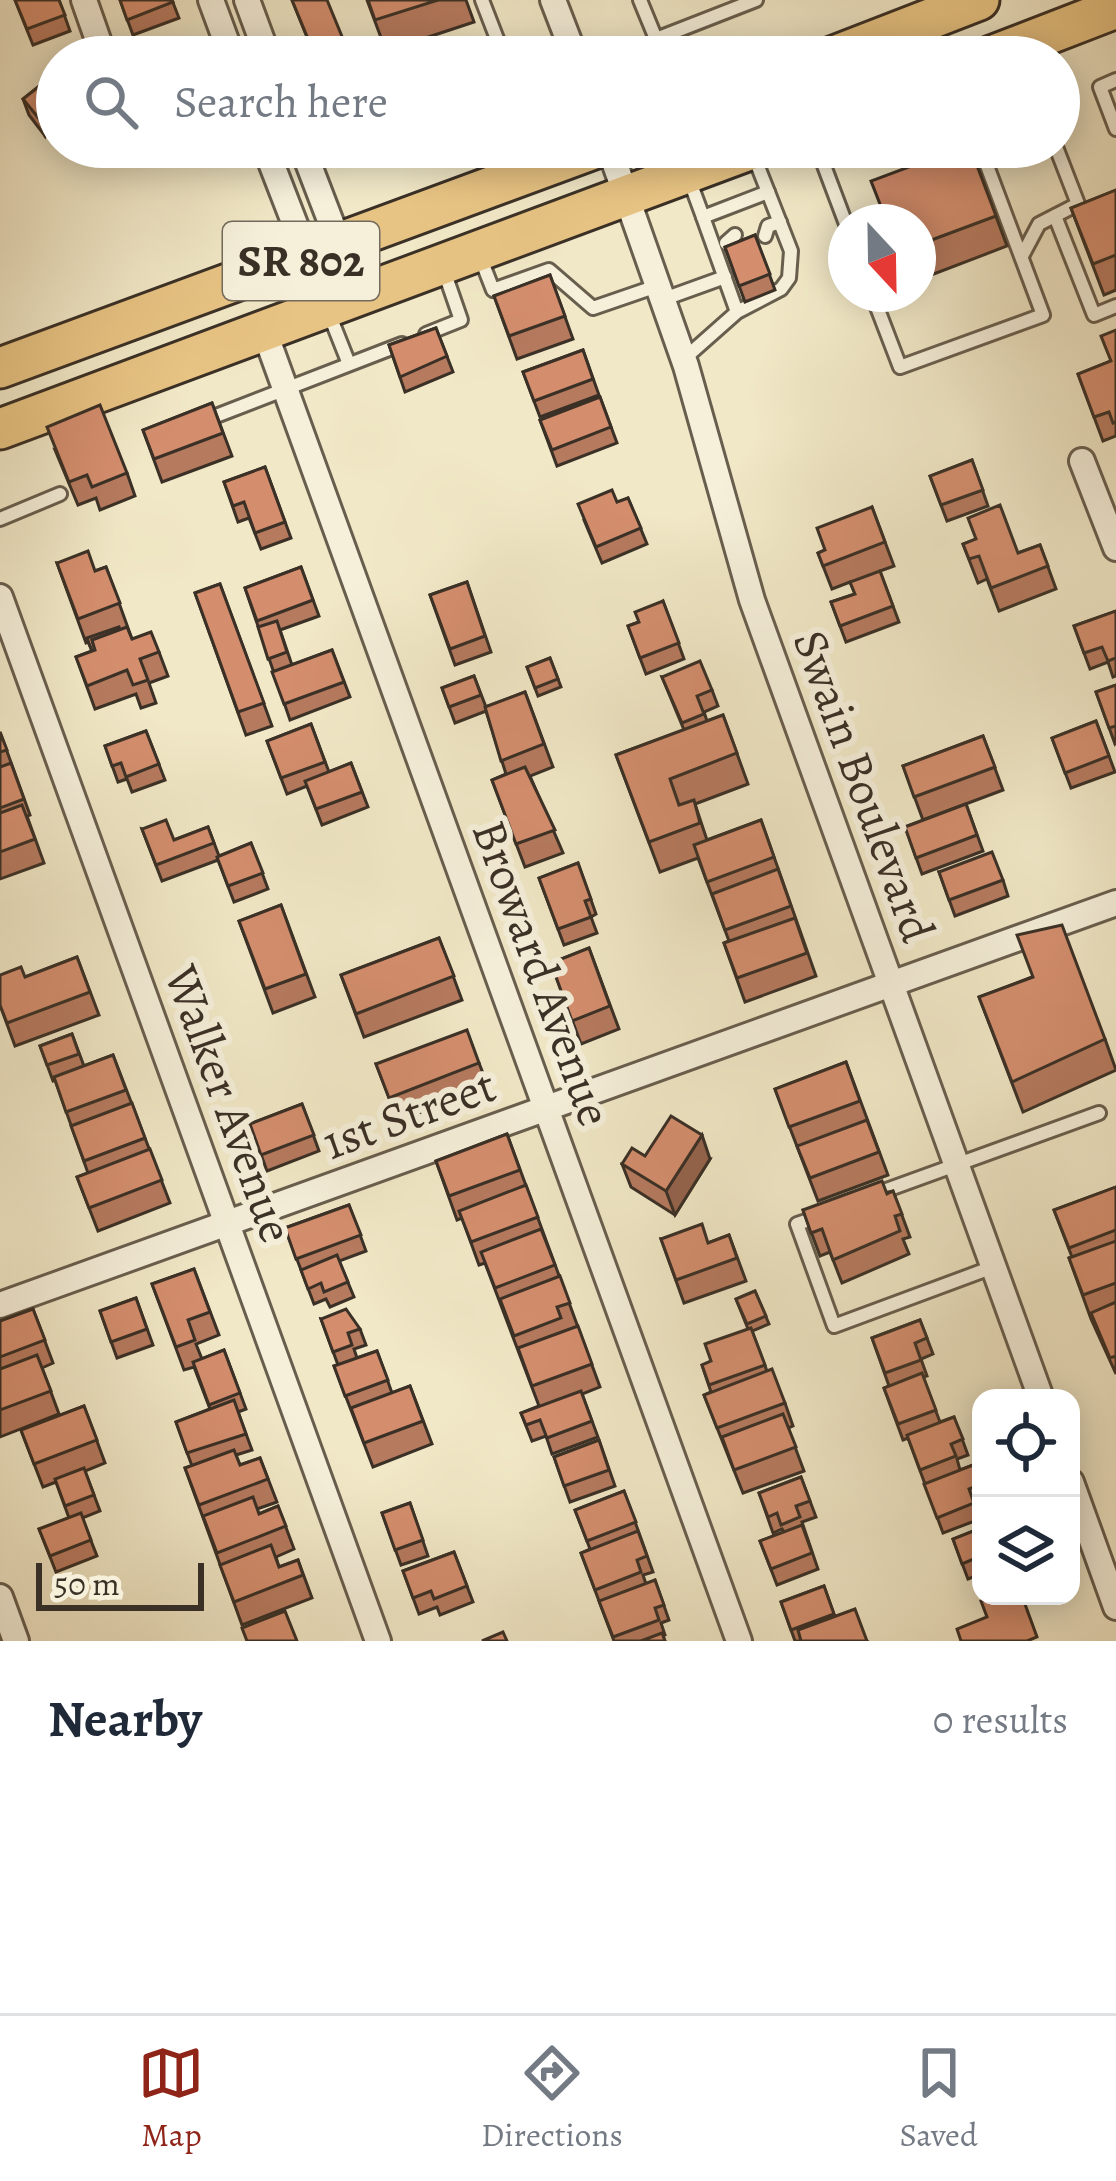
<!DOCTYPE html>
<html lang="en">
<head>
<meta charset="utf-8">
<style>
  :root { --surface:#fff; --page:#f2f2f3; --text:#1f2937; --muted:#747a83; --line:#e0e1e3; --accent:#8f2418 }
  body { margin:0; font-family:Alegreya,serif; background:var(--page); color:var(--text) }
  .controls { position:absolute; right:36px; bottom:36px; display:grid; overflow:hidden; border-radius:24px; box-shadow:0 6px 30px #0003 }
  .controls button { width:108px; height:108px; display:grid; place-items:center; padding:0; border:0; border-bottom:3px solid var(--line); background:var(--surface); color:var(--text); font:60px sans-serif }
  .compass { position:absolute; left:828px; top:204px; width:108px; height:108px; border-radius:50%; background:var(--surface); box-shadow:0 6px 30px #0003; rotate:158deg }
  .scale { position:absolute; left:36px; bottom:30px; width:168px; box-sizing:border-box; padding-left:12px; border:6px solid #3a3026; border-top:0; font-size:33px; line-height:42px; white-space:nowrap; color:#3a3026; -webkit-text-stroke:9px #f6f0db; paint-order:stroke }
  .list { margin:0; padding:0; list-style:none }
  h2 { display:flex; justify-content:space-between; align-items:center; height:156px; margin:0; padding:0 48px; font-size:51px }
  h2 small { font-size:39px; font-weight:400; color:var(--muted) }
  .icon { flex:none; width:66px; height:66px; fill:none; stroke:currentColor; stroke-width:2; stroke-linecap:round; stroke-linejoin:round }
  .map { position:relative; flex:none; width:1116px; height:1641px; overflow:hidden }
  .search { position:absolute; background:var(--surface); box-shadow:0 6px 30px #0003; left:36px; right:36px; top:36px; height:132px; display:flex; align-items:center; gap:30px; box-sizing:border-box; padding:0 42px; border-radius:66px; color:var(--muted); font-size:45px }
  .sheet { height:372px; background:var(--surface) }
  nav { display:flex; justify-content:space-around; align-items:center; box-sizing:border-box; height:168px; border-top:3px solid var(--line); background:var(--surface); font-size:33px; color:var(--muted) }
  nav a { display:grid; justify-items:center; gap:6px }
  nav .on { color:var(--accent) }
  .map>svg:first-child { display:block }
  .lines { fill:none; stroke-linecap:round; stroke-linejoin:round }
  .service-casing { stroke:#685e4e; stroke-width:18 }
  .minor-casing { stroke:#685e4e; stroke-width:30 }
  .primary-casing { stroke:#3a3026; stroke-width:45 }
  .service { stroke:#f6f0db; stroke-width:12 }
  .minor { stroke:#f6f0db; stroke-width:24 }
  .primary { stroke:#e8c484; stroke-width:39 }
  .wall { fill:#b67a5f; stroke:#3a3026; stroke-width:3 }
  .shaded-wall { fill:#94634d; stroke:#3a3026; stroke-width:3 }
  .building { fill:#d48e6e; stroke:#3a3026; stroke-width:3 }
  .labels { text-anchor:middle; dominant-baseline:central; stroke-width:12; stroke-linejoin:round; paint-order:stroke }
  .shield { fill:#f6f0db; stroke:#726a5c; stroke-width:3 }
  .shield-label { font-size:45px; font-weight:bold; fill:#3a3026 }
  .street-label { font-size:48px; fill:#3a3026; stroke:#f6f0db }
</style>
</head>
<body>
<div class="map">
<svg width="1116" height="1641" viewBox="0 0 1116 1641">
  <rect width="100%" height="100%" fill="#f1e8c7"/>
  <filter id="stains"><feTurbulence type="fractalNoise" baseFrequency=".00167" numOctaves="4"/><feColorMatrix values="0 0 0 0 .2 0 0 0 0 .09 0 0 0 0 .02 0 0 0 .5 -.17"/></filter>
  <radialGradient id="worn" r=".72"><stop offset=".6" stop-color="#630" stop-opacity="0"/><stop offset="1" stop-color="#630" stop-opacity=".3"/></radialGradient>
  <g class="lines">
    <defs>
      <g id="service">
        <path d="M482 0 504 57"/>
        <path d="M640 0 656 39 756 0"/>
        <path d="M1116 80 1100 87 1116 129"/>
        <path d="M817 147 846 224"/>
        <path d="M753 154 768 192"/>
        <path d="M689 179 703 217"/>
        <path d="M1055 216 1094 315 1116 306"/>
        <path d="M765 236 768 226 780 222"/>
        <path d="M726 243 735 235"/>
        <path d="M479 254 493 290 549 270 593 308 657 286"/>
        <path d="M1022 256 1039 224 1078 204 1056 147"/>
        <path d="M872 294 900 367 1043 315 980 147"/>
        <path d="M664 299 725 277"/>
        <path d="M328 311 349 364"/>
        <path d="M426 334 461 320 443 268"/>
        <path d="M685 358 737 312 781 289 789 278 791 251 768 192 703 217 737 312"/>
        <path d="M203 421 402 344"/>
        <path d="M0 519 60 494"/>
        <path d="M870 1196 1099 1113"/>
        <path d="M818 1217 797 1224 834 1326 993 1267"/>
      </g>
      <g id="minor">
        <path d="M84 0 104 57"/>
        <path d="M211 0 232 57"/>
        <path d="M247 0 268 57"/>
        <path d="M553 0 575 57"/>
        <path d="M265 147 308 258"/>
        <path d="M302 147 340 246"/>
        <path d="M609 147 686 366 752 600 1041 1398"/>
        <path d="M265 333 739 1641"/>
        <path d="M1082 461 1116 548"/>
        <path d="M0 597 378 1641"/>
        <path d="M0 1305 1116 903"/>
        <path d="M1071 1482 1116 1607"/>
        <path d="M0 1597 16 1641"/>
      </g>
      <g id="primary">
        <path d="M832 57 979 0"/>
        <path d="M989 57 1116 8"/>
        <path d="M0 368 599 147"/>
        <path d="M0 429 757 147"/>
      </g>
    </defs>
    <use href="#service" class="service-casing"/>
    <use href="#minor" class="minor-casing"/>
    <use href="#primary" class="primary-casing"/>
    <use href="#service" class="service"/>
    <use href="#minor" class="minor"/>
    <use href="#primary" class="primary"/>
  </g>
  <g class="wall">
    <path d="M15 0H59L70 31 33 45Z"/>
    <path d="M120 0H172L179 18 133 35Z"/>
    <path d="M292 0 343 39 349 54 343 57H315Z"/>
    <path d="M367 0H466L474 22 386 51Z"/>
    <path d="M57 72 45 136 29 115 23 99Z"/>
    <path d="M970 147 1007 246 918 280V222Z"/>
    <path d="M1116 190V290L1104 295 1071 208Z"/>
    <path d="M755 235 775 290 745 302 725 247Z"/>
    <path d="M550 275 573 339 517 359 494 296Z"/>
    <path d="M436 328 453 372 405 392 389 345Z"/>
    <path d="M1116 330V436L1103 441 1078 374 1111 361Z"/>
    <path d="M583 350 599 395 540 417 523 372Z"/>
    <path d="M600 397 617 443 557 466 540 420Z"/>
    <path d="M212 403 232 456 162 482 143 430Z"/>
    <path d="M55 450 127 473 135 496 100 510 96 498 78 505Z"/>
    <path d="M972 460 988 506 947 521 930 476Z"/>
    <path d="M265 467 291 538 261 549 249 518 238 522 224 482Z"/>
    <path d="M628 498 647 544 602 563 584 520Z"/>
    <path d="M872 507 894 566 880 571 899 622 846 642 831 602 855 594 850 582 832 589 818 553 825 550Z"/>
    <path d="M976 539 1018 553 1040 545 1056 589 999 611 987 579 978 583 963 544Z"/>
    <path d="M57 563 95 571 106 567 132 639 159 652 168 676 149 683 156 703 141 708 136 694 95 709 76 657 92 651 88 642 86 643Z"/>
    <path d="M301 567 319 616 280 630 292 665 332 650 350 697 290 720 245 588Z"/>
    <path d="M467 582 491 652 455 665 430 595Z"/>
    <path d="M220 584 272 726 246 735 195 593Z"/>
    <path d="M663 601 684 659 646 674 628 626 639 622Z"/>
    <path d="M1116 611V676L1113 677 1108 662 1090 669 1074 626Z"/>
    <path d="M550 658 561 687 538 696 527 667Z"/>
    <path d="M474 676 486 707 525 692 553 767 530 776 563 853 525 867 492 780 506 774 486 711 455 723 442 688Z"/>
    <path d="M662 677 712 690 718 706 704 712 707 721 723 715 748 784 695 804 707 840 761 820 816 976 745 1002 724 943 729 941 698 858 660 872 616 755 684 730Z"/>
    <path d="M1116 685V743L1115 744 1096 692Z"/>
    <path d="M1096 721 1115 772 1071 788 1052 738Z"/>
    <path d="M311 724 329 772 351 763 368 807 322 825 307 786 287 794 267 741Z"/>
    <path d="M146 731 165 780 132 792 127 779 118 782 105 746Z"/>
    <path d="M0 732 30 815 27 816 44 863 0 879Z"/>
    <path d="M983 736 1003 790 923 820 903 766Z"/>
    <path d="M966 804 983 851 922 874 905 827Z"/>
    <path d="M208 827 219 856 251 843 268 889 234 902 218 860 162 881 142 829 174 840Z"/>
    <path d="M578 863 596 914 591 917 597 933 564 945 539 878Z"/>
    <path d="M939 872 1003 880 1008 896 955 916Z"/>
    <path d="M281 905 315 997 273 1013 239 921Z"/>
    <path d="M439 938 462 1000 364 1037 341 975Z"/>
    <path d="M589 948 619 1029 581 1044 551 963Z"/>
    <path d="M77 957 99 1015 15 1046 0 1005 25 977Z"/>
    <path d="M1032 977 1105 1039 1116 1070 1023 1112 979 997Z"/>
    <path d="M72 1034 84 1066 113 1055 170 1203 98 1231 77 1177 88 1173 55 1080 53 1081 40 1046Z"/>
    <path d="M846 1062 888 1175 818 1201 775 1089Z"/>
    <path d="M479 1063 488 1086 398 1121 376 1064Z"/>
    <path d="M302 1104 319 1151 267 1171 250 1124Z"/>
    <path d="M507 1134 600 1387 582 1394 598 1437 552 1454 546 1436 532 1441 521 1413 539 1406 485 1263 479 1265 462 1218 457 1220 436 1161Z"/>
    <path d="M710 1159 675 1215 631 1187 622 1164Z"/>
    <path d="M1116 1187V1374L1091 1319 1069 1258 1072 1257 1054 1210Z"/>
    <path d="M893 1191 910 1237 903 1239 909 1254 842 1283 830 1252 820 1256 803 1210Z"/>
    <path d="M349 1205 366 1251 339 1261 354 1297 330 1307 326 1299 314 1304 285 1228Z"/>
    <path d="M729 1235 746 1281 684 1303 661 1239 708 1243Z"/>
    <path d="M194 1269 219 1335 196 1344 202 1359 224 1350 246 1409 238 1412 252 1450 236 1455 240 1465 260 1458 277 1502 257 1509 259 1514 278 1506 294 1549 276 1557 279 1567 298 1560 312 1598 242 1625 185 1468 192 1466 176 1422 210 1409 194 1367 184 1370 152 1284Z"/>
    <path d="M755 1291 769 1324 752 1331 767 1371 785 1403 793 1426 788 1428 804 1471 743 1493 704 1395 711 1392 702 1365 711 1361 748 1329 736 1299Z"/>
    <path d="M136 1298 153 1345 117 1358 100 1311Z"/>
    <path d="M33 1309 53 1363 42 1368 59 1414 0 1437V1321Z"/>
    <path d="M321 1319 360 1329 366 1345 354 1349 357 1358 377 1351 392 1393 410 1386 432 1444 373 1467 334 1366 338 1365Z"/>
    <path d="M920 1320 933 1354 921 1359 927 1376 923 1377 940 1422 954 1417 968 1455 957 1459 960 1470 973 1465 981 1487V1502L975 1505 980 1519 943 1533 908 1438 903 1440 884 1388 889 1386 872 1338Z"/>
    <path d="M84 1406 105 1463 85 1471 100 1511 82 1518 97 1556 56 1572 39 1529 69 1518 56 1482 43 1487 21 1430Z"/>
    <path d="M599 1440 615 1486 570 1502 554 1457Z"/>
    <path d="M801 1477 816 1517 802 1522 818 1569 777 1585 760 1541 784 1532 782 1529 773 1533 759 1493Z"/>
    <path d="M624 1491 653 1572 643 1575 646 1584 655 1580 669 1620 661 1623 665 1635 663 1636 665 1641H614L581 1553 590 1549 575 1510Z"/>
    <path d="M410 1503 428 1556 401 1565 382 1513Z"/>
    <path d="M981 1528V1574L968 1579 953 1539Z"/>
    <path d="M454 1552 473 1602 440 1615 437 1607 419 1614 403 1571Z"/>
    <path d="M824 1586 835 1617 867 1641H795L781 1602Z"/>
  </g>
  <g class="shaded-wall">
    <path d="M57 106V126L45 136 40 120Z"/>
    <path d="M702 1135 710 1159 675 1215 666 1191Z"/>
  </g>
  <g class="building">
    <path d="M15 0H59L65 15 27 29Z"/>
    <path d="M120 0H172L173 2 127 20Z"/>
    <path d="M292 0H327L343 39 313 51Z"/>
    <path d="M368 0H438L375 20Z"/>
    <path d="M171 45 175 55 191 49 194 57H144Z"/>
    <path d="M57 72V106L40 120 23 99Z"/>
    <path d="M962 147H970L996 216 918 245V222H887L871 181Z"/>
    <path d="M1116 190V255L1093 264 1071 208Z"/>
    <path d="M755 235 770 274 739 286 725 247Z"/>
    <path d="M550 275 565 316 509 336 494 296Z"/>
    <path d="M436 328 447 356 400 377 389 345Z"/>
    <path d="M1116 330V422L1113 423 1109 412 1094 417 1078 374 1111 361 1101 336Z"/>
    <path d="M583 350 593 379 534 401 523 372Z"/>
    <path d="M600 397 611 427 552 450 540 420Z"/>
    <path d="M212 403 223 433 154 459 143 430Z"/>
    <path d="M100 405 127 473 92 487 87 475 69 482 47 427Z"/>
    <path d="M972 460 983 490 941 505 930 476Z"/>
    <path d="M265 467 285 522 255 533 244 502 233 506 224 482Z"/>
    <path d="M612 490 617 502 628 498 641 528 596 547 578 504Z"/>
    <path d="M1000 505 1018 553 1040 545 1048 566 991 588 979 556 969 559 963 544 976 539 968 518Z"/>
    <path d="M872 507 885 542 823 566 818 553 825 550 817 528Z"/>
    <path d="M88 551 95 571 106 567 120 603 78 619 57 563Z"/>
    <path d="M301 567 313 600 257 621 245 588Z"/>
    <path d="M880 571 893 606 840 626 831 602 855 594 850 582Z"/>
    <path d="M467 582 485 636 450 649 430 595Z"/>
    <path d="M220 584 264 703 238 712 195 593Z"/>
    <path d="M663 601 679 643 640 658 628 626 639 622 635 612Z"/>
    <path d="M1116 611V658L1108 661 1102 647 1084 653 1074 626Z"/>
    <path d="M277 621 287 652 268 659 258 627Z"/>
    <path d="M119 627 120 630 92 640 95 650 92 651 87 638Z"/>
    <path d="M127 627 132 639 151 632 159 652 140 659 148 680 133 685 127 670 87 686 76 657 95 650 92 640Z"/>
    <path d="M332 650 344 682 284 704 272 672Z"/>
    <path d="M550 658 558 679 535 688 527 667Z"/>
    <path d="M700 661 712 690 697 696 704 714 682 723 662 677Z"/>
    <path d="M474 676 481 695 449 707 442 688Z"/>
    <path d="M1116 685V726L1109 728 1096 692Z"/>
    <path d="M525 692 544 744 501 761 485 707Z"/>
    <path d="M723 715 737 753 670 779 679 805 694 800 700 823 649 842 616 755Z"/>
    <path d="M1096 721 1109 756 1065 773 1052 738Z"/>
    <path d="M311 724 325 762 281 778 267 741Z"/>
    <path d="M146 731 159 764 126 777 121 763 112 766 105 746Z"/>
    <path d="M0 732 7 750 0 752Z"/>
    <path d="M983 736 995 767 914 797 903 766Z"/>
    <path d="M11 763 24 799 0 808V767Z"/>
    <path d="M351 763 362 792 316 809 305 781Z"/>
    <path d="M525 767 555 830 516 844 492 780Z"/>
    <path d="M966 804 977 835 916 858 905 827Z"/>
    <path d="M22 805 35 839 0 852V813Z"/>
    <path d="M166 820 174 840 208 827 214 843 156 865 142 829Z"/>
    <path d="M761 820 774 857 707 882 694 845Z"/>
    <path d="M251 843 263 873 228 886 217 857Z"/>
    <path d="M992 852 1003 880 949 900 939 872Z"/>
    <path d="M578 863 591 899 585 901 591 917 558 929 539 878Z"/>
    <path d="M778 869 791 906 725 930 712 894Z"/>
    <path d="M281 905 306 974 265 989 239 921Z"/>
    <path d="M795 918 807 953 737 978 724 943Z"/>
    <path d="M1062 925 1105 1039 1012 1082 979 997 1033 977 1017 935Z"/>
    <path d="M439 938 454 976 356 1014 341 975Z"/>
    <path d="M589 948 610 1006 572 1021 551 963Z"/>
    <path d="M77 957 90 992 7 1023 0 1005V975L21 967 25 977Z"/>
    <path d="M467 1030 479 1063 389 1098 376 1064Z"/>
    <path d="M72 1034 79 1054 47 1065 40 1046Z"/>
    <path d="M113 1055 126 1090 66 1112 54 1077Z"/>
    <path d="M846 1062 860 1101 789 1127 775 1089Z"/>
    <path d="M132 1103 145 1138 84 1161 71 1126Z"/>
    <path d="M302 1104 314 1135 261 1155 250 1124Z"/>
    <path d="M671 1116 702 1135 666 1191 622 1164 632 1148 645 1156Z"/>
    <path d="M867 1120 879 1152 810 1178 797 1146Z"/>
    <path d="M507 1134 520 1170 449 1196 436 1161Z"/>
    <path d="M150 1149 162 1180 89 1208 77 1177Z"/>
    <path d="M882 1181 887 1194 893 1191 902 1214 895 1216 900 1231 833 1260 822 1229 811 1233 803 1210Z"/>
    <path d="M526 1185 538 1217 471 1242 459 1211Z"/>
    <path d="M1116 1187V1230L1069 1248 1054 1210Z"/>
    <path d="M349 1205 361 1235 296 1259 285 1228Z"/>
    <path d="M702 1224 708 1243 729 1235 737 1258 676 1280 661 1239Z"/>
    <path d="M541 1229 555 1265 495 1288 481 1252Z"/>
    <path d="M1116 1241V1283L1083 1295 1069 1258Z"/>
    <path d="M337 1255 348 1282 324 1292 321 1283 308 1289 301 1270Z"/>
    <path d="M194 1269 210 1312 188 1320 195 1340 176 1347 152 1284Z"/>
    <path d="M560 1276 570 1303 557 1307 561 1318 514 1336 500 1299Z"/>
    <path d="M755 1291 766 1316 747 1324 736 1299Z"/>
    <path d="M136 1298 147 1329 111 1342 100 1311Z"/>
    <path d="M1116 1302V1356L1110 1358 1091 1313Z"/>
    <path d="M33 1309 45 1340 0 1357V1321Z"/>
    <path d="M346 1309 360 1329 348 1333 352 1345 333 1352 321 1319Z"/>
    <path d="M920 1320 927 1338 915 1343 921 1360 885 1373 872 1338Z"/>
    <path d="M578 1326 592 1364 532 1386 518 1348Z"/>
    <path d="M751 1328 765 1365 709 1385 702 1365 711 1361 705 1344Z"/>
    <path d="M224 1350 240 1393 209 1405 193 1362Z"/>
    <path d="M377 1351 388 1380 345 1396 334 1366Z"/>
    <path d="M37 1355 51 1391 0 1410V1369Z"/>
    <path d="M772 1369 785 1403 717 1428 704 1395Z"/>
    <path d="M922 1373 936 1410 898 1424 884 1388Z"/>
    <path d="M410 1386 423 1421 364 1443 351 1408Z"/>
    <path d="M581 1391 592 1421 547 1438 540 1420 526 1425 521 1413Z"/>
    <path d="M234 1400 246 1434 187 1453 176 1422Z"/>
    <path d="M84 1406 97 1440 34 1464 21 1430Z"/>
    <path d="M783 1414 796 1447 734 1470 722 1437Z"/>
    <path d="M954 1417 963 1439 951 1444 956 1456 920 1470 907 1435Z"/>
    <path d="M599 1440 609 1470 564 1486 554 1457Z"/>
    <path d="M234 1450 240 1465 260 1458 268 1479 199 1505 185 1468Z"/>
    <path d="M973 1465 980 1485 969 1489 974 1503 937 1518 924 1484Z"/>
    <path d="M84 1468 94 1495 65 1506 55 1479Z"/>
    <path d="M801 1477 810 1501 796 1506 800 1517 781 1525 777 1513 768 1517 759 1493Z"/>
    <path d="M624 1491 636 1522 587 1541 575 1510Z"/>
    <path d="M253 1497 259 1514 278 1506 286 1526 217 1553 203 1516Z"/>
    <path d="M410 1503 423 1540 395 1550 382 1513Z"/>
    <path d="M81 1513 91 1540 50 1556 39 1529Z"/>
    <path d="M802 1525 812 1553 771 1569 760 1541Z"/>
    <path d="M981 1528V1556L962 1564 953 1539Z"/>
    <path d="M638 1531 647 1556 637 1560 641 1572 595 1590 581 1553Z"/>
    <path d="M271 1545 279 1567 298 1560 303 1575 234 1602 220 1565Z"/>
    <path d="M454 1552 467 1586 434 1599 431 1591 413 1598 403 1571Z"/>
    <path d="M655 1580 664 1605 655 1608 659 1620 613 1637 599 1601Z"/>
    <path d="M824 1586 834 1614 791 1630 781 1602Z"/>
    <path d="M996 1596H1022L1037 1637 1027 1641H961L957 1629 987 1617 981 1601Z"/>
    <path d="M855 1609 867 1641H801L798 1630Z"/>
    <path d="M285 1611 297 1641H247L242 1628Z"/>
    <path d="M503 1632 507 1641H482Z"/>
    <path d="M662 1633 665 1641H641Z"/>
  </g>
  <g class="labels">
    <rect class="shield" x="223" y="222" width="156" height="78" rx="9"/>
    <g class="shield-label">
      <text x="301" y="261">SR 802</text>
    </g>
    <g class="street-label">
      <text transform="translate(864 786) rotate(70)">Swain Boulevard</text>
      <text transform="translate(542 973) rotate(70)">Broward Avenue</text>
      <text transform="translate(229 1104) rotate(70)">Walker Avenue</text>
      <text transform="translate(409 1114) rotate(-20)">1st Street</text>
    </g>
  </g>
  <rect width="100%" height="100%" filter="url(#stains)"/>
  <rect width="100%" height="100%" fill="url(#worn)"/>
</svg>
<div class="controls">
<button><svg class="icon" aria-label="locate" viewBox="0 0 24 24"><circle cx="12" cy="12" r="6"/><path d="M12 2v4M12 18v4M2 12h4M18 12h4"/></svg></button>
<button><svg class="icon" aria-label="layers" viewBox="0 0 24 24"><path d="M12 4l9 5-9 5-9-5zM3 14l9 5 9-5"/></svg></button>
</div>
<svg class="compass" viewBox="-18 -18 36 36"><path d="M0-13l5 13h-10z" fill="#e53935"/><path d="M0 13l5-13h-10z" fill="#747a83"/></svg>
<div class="scale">50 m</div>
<div class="search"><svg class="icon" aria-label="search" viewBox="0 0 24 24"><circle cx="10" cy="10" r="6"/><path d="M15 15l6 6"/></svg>Search here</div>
</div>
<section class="sheet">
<h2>Nearby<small>0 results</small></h2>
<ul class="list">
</ul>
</section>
<nav>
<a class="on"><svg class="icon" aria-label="map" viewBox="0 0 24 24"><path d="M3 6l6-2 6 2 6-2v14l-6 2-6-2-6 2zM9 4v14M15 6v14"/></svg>Map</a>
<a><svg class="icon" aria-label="directions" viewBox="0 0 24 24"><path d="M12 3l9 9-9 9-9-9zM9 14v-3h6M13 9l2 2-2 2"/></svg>Directions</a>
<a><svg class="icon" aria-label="saved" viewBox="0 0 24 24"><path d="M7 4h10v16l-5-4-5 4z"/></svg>Saved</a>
</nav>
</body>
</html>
